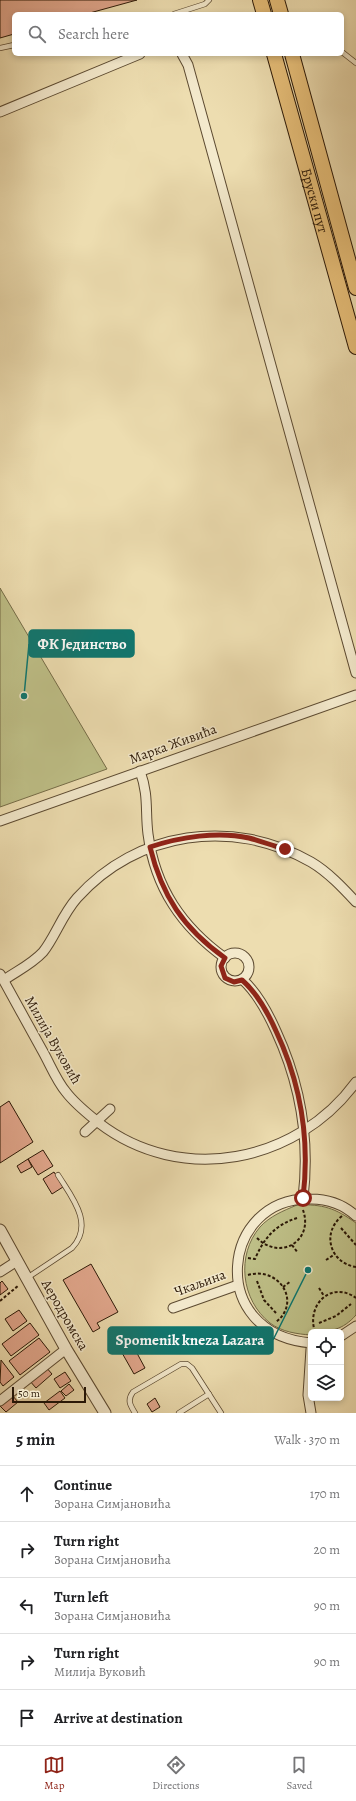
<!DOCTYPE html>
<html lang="en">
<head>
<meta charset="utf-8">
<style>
  :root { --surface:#fff; --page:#f6f6f6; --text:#202124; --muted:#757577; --line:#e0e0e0; --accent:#8f2418 }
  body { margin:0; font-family:Alegreya,serif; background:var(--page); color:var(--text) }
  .controls { position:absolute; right:12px; bottom:12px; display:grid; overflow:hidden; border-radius:6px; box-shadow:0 2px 6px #0003 }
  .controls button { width:36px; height:36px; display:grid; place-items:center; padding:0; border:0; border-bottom:1px solid var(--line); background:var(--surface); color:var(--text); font:20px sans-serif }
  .scale { position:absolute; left:12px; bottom:10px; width:74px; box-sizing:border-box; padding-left:4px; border:2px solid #2c1907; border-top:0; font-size:11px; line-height:14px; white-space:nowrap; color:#2c1907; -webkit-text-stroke:3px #f3e9cc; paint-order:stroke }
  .stop { position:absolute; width:12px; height:12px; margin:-9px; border:3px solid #8f2418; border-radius:50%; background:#fff }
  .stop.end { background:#8f2418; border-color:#fff; box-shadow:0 1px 4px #0008 }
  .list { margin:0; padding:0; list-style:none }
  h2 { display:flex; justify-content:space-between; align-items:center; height:52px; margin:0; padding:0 16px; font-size:17px }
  h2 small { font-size:13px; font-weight:400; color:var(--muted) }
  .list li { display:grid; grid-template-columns:26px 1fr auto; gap:12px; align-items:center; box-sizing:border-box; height:56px; padding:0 16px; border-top:1px solid var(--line) }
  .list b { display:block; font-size:15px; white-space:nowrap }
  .list p { margin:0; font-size:13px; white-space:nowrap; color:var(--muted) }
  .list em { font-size:13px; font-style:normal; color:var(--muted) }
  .icon { flex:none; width:22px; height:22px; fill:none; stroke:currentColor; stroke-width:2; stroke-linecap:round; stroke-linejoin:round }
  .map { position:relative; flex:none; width:356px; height:1413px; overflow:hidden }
  .search { position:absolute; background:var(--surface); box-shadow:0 2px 6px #0003; left:12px; right:12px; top:12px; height:44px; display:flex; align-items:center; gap:10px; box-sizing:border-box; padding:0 14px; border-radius:6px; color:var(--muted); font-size:15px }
  .sheet { height:332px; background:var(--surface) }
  nav { display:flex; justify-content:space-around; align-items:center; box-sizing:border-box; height:56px; border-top:1px solid var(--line); background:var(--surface); font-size:11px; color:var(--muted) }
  nav a { display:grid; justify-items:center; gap:2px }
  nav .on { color:var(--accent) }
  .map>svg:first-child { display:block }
  .green { fill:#bebf87; stroke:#756c47 }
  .building { fill:#e3a88e; stroke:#2c1907 }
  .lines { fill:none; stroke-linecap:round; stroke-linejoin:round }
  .service-casing { stroke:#5c4a31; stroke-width:6 }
  .minor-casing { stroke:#5c4a31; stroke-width:11 }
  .tertiary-casing { stroke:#5c4a31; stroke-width:13 }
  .primary-casing { stroke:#2c1907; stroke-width:16 }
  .path { stroke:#2c1907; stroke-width:2; stroke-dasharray:3 2; stroke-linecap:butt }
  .service { stroke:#f3e9cc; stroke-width:4.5 }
  .minor { stroke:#f3e9cc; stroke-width:9 }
  .tertiary { stroke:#f3e9cc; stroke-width:11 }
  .primary { stroke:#e6be78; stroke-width:14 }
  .route { stroke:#8f2418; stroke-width:5 }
  .labels { text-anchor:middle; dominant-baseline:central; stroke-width:3; stroke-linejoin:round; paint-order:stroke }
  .street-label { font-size:14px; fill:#2c1907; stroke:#f3e9cc }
  .leader { fill:none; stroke:#0f766e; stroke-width:1.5 }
  .callout-dot { fill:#0f766e; stroke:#f3e9cc; stroke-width:1.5 }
  .callout { fill:#0f766e; stroke:#0f766e; stroke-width:1.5 }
  .callout-label { font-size:15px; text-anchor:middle; font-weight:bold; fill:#fff }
</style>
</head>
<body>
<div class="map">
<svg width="356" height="1413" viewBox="0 0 356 1413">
  <rect width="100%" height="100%" fill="#edddb0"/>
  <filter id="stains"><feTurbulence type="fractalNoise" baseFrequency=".005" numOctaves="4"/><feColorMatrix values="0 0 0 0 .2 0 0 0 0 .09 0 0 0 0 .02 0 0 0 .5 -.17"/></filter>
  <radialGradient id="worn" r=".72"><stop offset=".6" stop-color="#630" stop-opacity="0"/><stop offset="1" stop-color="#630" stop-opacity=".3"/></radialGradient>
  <g class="green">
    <path d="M0 588 107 769 0 807Z"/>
    <path d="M297 1205C323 1204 335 1208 356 1223V1315C343 1330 330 1332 311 1332V1335C297 1334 282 1332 270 1323 241 1300 236 1255 260 1227 270 1216 283 1211 297 1205Z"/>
  </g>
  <g class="building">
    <path d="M0 0H137L86 14H14V34L0 38Z"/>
    <path d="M9 1101 33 1142 0 1163V1107Z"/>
    <path d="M43 1150 53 1166 38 1175 28 1159Z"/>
    <path d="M28 1159 32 1167 21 1173 17 1166Z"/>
    <path d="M54 1172 63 1187 52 1194 43 1179Z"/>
    <path d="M91 1264 118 1312 97 1323 100 1328 93 1332 63 1280Z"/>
    <path d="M2 1281 8 1289 0 1295V1283Z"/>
    <path d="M19 1310 27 1321 13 1331 5 1319Z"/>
    <path d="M30 1323 39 1335 11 1356 2 1344Z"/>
    <path d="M125 1331 145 1368 134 1374 113 1337Z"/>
    <path d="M39 1338 50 1352 20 1375 9 1361Z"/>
    <path d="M1 1360 14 1377 3 1386 0 1382Z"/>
    <path d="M45 1366 52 1374 36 1388 29 1380Z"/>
    <path d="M65 1372 71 1381 60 1388 54 1379Z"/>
    <path d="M69 1384 74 1390 66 1396 61 1391Z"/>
    <path d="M60 1391 65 1398 49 1410 44 1403Z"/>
    <path d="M12 1395 18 1402 6 1412 0 1406Z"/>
    <path d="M155 1398 160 1407 152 1412 147 1404Z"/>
  </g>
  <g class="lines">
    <defs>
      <g id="service">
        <path d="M174 14 205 4 209 0"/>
        <path d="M0 48 14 45"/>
        <path d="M342 52 356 63"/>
        <path d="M27 1278 72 1248C95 1224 71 1196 58 1175"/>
        <path d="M135 1413C130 1405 127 1400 133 1392L181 1364H187L192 1368 221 1413"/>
        <path d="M179 1413 209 1394"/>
      </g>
      <g id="minor">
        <path d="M182 54 188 65 356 673"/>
        <path d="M0 112 140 54"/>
        <path d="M140 771C149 796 145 810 148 834 155 888 182 927 225 958"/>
        <path d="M0 821 356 695"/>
        <circle cx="235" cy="967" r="14"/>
        <path d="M0 974C14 999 28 1025 42 1050 50 1064 56 1080 66 1092 75 1104 88 1114 99 1123 181 1186 297 1163 356 1082"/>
        <path d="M4 980C17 971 32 964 43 952 55 937 62 915 77 898 137 831 233 817 311 862 328 872 343 888 356 902"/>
        <path d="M243 980C257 993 268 1013 276 1031 301 1085 310 1140 303 1198"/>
        <path d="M85 1132 110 1109"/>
        <path d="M0 1272 17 1261"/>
        <path d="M173 1308 238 1285"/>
        <path d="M341 1336 356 1326"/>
        <path d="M311 1343C205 1334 221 1196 311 1199 328 1199 344 1205 356 1216"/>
        <path d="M0 1401 66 1349"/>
        <path d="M311 1413 308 1395 311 1349"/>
      </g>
      <path id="tertiary" d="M0 1230 66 1349 105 1413"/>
      <g id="primary">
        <path d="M260 0 264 14"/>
        <path d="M277 0 281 14"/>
        <path id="s1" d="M274 54 356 347"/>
        <path d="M292 54 356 288"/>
      </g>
    </defs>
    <use href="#service" class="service-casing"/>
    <use href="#minor" class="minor-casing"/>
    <use href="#tertiary" class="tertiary-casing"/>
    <use href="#primary" class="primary-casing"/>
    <g class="path">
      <path d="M342 1216C321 1233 330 1263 356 1267"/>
      <path d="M341 1228 356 1245"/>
      <path d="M257 1238C280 1261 314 1241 303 1210"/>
      <path d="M292 1245 298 1253"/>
      <path d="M248 1258 255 1259C264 1238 275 1225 297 1218"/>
      <path d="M326 1260 335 1254"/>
      <path d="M248 1275C279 1266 302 1302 276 1322"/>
      <path d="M257 1281 264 1300 276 1313"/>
      <path d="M283 1287 291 1281"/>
      <path d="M319 1288 324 1296"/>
      <path d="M0 1301 19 1285"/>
      <path d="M319 1323 336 1316 351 1304"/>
      <path d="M315 1332C306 1305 331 1280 356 1298"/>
    </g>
    <use href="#service" class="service"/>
    <use href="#minor" class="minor"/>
    <use href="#tertiary" class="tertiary"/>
    <use href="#primary" class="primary"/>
  </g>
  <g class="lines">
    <path class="route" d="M285 849C273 846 261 841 249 838 218 831 180 837 150 847 162 896 183 928 225 958L221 966 225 978 234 982 242 980C257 993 268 1013 276 1031 301 1084 310 1140 303 1198"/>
  </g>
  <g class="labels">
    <g class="street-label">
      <text stroke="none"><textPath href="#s1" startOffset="152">Бруски пут</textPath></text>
      <text transform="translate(173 744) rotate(-20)">Марка Живића</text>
      <text transform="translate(53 1040) rotate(60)">Милија Вуковић</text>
      <text transform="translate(200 1283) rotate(-20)">Чкаљина</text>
      <text transform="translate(65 1315) rotate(60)">Аеродромска</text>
    </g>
  </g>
  <path class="leader" d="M24 696L29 644M308 1270L273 1340"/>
  <g class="callout-dot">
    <circle cx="24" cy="696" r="4"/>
    <circle cx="308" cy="1270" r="4"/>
  </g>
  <g class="callout">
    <rect x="29" y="630" width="105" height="27" rx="4"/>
    <rect x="108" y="1327" width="165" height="27" rx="4"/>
  </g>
  <g class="callout-label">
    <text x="82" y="649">ФК Јединство</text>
    <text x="190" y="1345">Spomenik kneza Lazara</text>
  </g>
  <rect width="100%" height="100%" filter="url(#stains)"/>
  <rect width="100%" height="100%" fill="url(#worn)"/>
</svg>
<div class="controls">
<button><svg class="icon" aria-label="locate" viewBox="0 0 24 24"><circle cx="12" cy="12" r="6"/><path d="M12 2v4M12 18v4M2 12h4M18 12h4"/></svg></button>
<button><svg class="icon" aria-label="layers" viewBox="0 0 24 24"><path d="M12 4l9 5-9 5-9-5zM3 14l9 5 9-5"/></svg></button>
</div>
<div class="scale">50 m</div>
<div class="stop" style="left:303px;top:1198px"></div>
<div class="stop end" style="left:285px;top:849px"></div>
<div class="search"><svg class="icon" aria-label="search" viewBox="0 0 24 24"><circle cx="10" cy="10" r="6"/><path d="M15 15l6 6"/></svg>Search here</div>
</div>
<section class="sheet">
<h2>5 min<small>Walk · 370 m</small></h2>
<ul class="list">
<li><svg class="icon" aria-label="ahead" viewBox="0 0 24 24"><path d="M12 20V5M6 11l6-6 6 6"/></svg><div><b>Continue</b><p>Зорана Симјановића</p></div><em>170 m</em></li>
<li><svg class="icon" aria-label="right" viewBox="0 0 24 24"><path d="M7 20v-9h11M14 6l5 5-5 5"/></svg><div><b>Turn right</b><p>Зорана Симјановића</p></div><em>20 m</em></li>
<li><svg class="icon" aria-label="left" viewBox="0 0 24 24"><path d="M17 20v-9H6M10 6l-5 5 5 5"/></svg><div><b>Turn left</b><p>Зорана Симјановића</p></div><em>90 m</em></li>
<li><svg class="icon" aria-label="right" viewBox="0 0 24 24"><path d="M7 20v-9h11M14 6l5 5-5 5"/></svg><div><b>Turn right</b><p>Милија Вуковић</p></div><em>90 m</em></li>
<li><svg class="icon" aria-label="arrive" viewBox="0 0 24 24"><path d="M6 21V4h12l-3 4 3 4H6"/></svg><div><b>Arrive at destination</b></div></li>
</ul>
</section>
<nav>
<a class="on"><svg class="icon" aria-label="map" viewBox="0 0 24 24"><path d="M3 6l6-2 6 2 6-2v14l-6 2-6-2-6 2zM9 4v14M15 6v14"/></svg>Map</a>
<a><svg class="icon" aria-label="directions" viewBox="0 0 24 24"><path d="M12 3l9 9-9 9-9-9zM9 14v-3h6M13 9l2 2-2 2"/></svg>Directions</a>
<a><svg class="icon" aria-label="saved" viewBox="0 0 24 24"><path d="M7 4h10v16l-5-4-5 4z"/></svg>Saved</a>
</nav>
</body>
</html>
